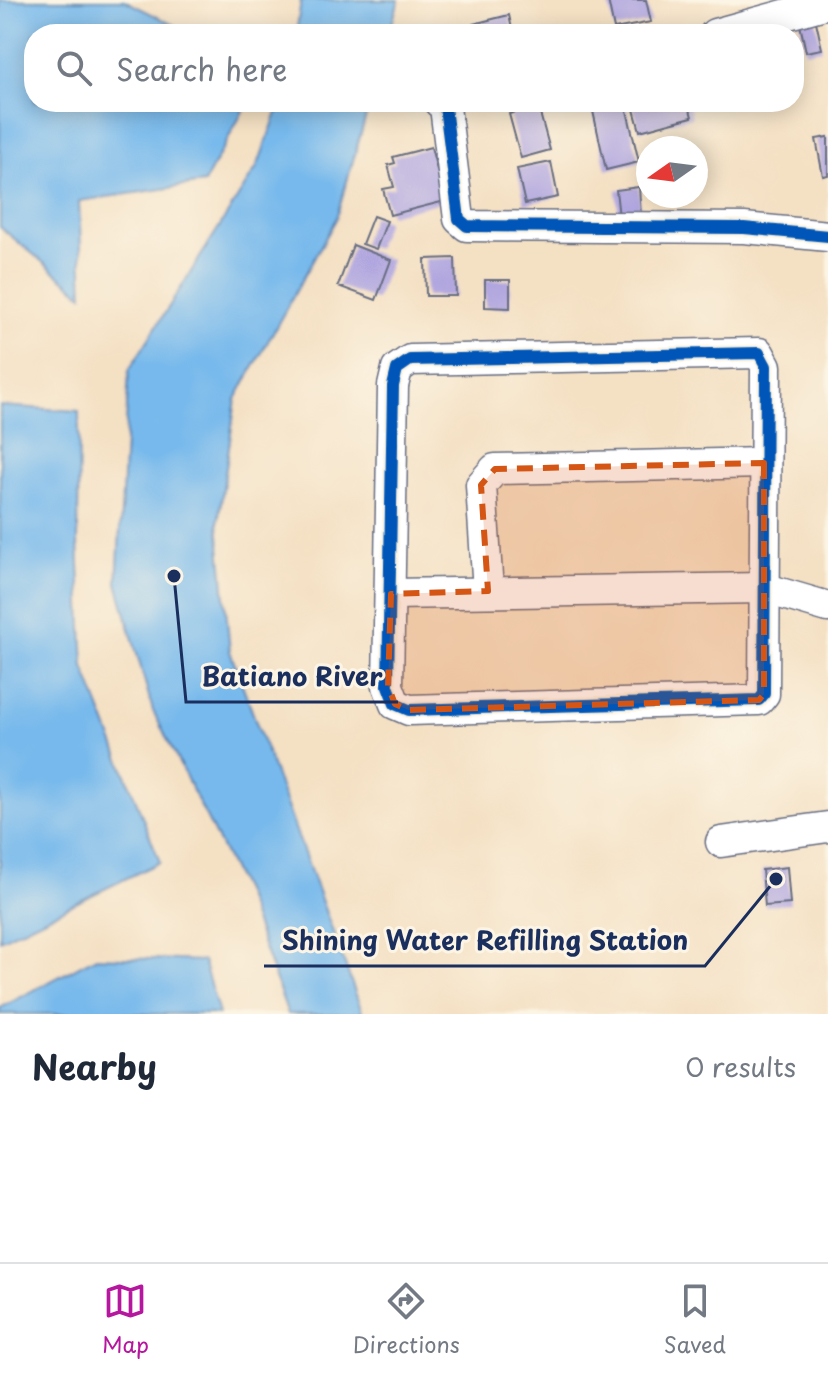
<!DOCTYPE html>
<html lang="en">
<head>
<meta charset="utf-8">
<style>
  :root { --surface:#fff; --page:#f2f2f3; --text:#1f2937; --muted:#747a83; --line:#e0e1e3; --accent:#b5179e }
  body { margin:0; font-family:"Playpen Sans",sans-serif; background:var(--page); color:var(--text) }
  .compass { position:absolute; left:636px; top:136px; width:72px; height:72px; border-radius:50%; background:var(--surface); box-shadow:0 4px 20px #0003; rotate:256deg }
  .list { margin:0; padding:0; list-style:none }
  h2 { display:flex; justify-content:space-between; align-items:center; height:104px; margin:0; padding:0 32px; font-size:34px }
  h2 small { font-size:26px; font-weight:400; color:var(--muted) }
  .icon { flex:none; width:44px; height:44px; fill:none; stroke:currentColor; stroke-width:2; stroke-linecap:round; stroke-linejoin:round }
  .map { position:relative; flex:none; width:828px; height:1014px; overflow:hidden }
  .search { position:absolute; background:var(--surface); box-shadow:0 4px 20px #0003; left:24px; right:24px; top:24px; height:88px; display:flex; align-items:center; gap:20px; box-sizing:border-box; padding:0 28px; border-radius:32px; color:var(--muted); font-size:30px }
  .sheet { height:248px; background:var(--surface) }
  nav { display:flex; justify-content:space-around; align-items:center; box-sizing:border-box; height:112px; border-top:2px solid var(--line); background:var(--surface); font-size:22px; color:var(--muted) }
  nav a { display:grid; justify-items:center; gap:4px }
  nav .on { color:var(--accent) }
  .map>svg:first-child { display:block }
  .water { fill:#77b9ec; stroke:#4974a5; stroke-width:2 }
  .building { fill:#b0a6df }
  .lines { fill:none; stroke-linecap:round; stroke-linejoin:round }
  .minor-casing { stroke:#676d81; stroke-width:33 }
  .minor { stroke:#fff; stroke-width:30 }
  .cycleway-casing { stroke:#fcf5e5; stroke-width:17 }
  .cycleway { stroke:#0057b8; stroke-width:12 }
  .marked { fill:#d45514; fill-opacity:0.2; stroke:#d45514; stroke-width:6; stroke-dasharray:16 10; stroke-linejoin:round }
  .leader { fill:none; stroke:#1b2f5e; stroke-width:3 }
  .callout-dot { fill:#1b2f5e; stroke:#fcf5e5; stroke-width:3 }
  .callout-label { font-size:26px; text-anchor:middle; font-weight:bold; fill:#1b2f5e; stroke:#fcf5e5; stroke-width:6; stroke-linejoin:round; paint-order:stroke }
</style>
</head>
<body>
<div class="map">
<svg width="828" height="1014" viewBox="0 0 828 1014">
  <rect width="100%" height="100%" fill="#fcf5e5"/>
  <filter id="ink" filterUnits="userSpaceOnUse"><feTurbulence type="fractalNoise" baseFrequency=".0125" numOctaves="2"/><feDisplacementMap in="SourceGraphic" scale="16" xChannelSelector="R" yChannelSelector="G"/><feConvolveMatrix kernelMatrix="1 2 1 2 8 2 1 2 1" color-interpolation-filters="sRGB"/></filter>
  <filter id="wash" filterUnits="userSpaceOnUse"><feTurbulence type="fractalNoise" baseFrequency=".006" numOctaves="4" result="noise"/><feDisplacementMap in="SourceGraphic" scale="32" xChannelSelector="R" yChannelSelector="G"/><feGaussianBlur stdDeviation="1.8" result="paint"/><feColorMatrix in="noise" values="0 0 0 0 0 0 0 0 0 0 0 0 0 0 0 0 0 1.4 0 .05"/><feComposite in="paint" operator="in"/></filter>
  <g filter="url(#wash)">
    <rect width="100%" height="100%" fill="#f4e0c3"/>
    <g class="water">
      <path d="M0 0H124L192 34H34V102H248L204 183 79 201 83 295 0 227Z"/>
      <path d="M301 0H399L389 34H296Z"/>
      <path d="M281 102H370L336 219 236 399 218 523 230 651 363 1014H288L244 893 153 711 117 583 129 370 257 167Z"/>
      <path d="M0 406 79 411 78 542 84 667 160 862 0 940Z"/>
      <path d="M96 957 203 961 219 1014H0V1008Z"/>
    </g>
    <g id="blocks">
      <g class="building">
        <path d="M608 0H646L651 22 614 29Z"/>
        <path d="M509 15 513 34H476L473 24Z"/>
        <path d="M815 17 822 49 806 52 799 20Z"/>
        <path d="M591 102H625L639 162 606 170Z"/>
        <path d="M632 102H688L692 117 640 131Z"/>
        <path d="M538 106 550 150 521 158 509 114Z"/>
        <path d="M828 137V175L823 176 816 139Z"/>
        <path d="M431 147 445 201 390 215 383 189 394 187 388 165 395 163 393 157Z"/>
        <path d="M551 162 558 197 525 204 517 169Z"/>
        <path d="M639 187 641 216 619 217 616 190Z"/>
        <path d="M373 216 387 221 376 249 362 244Z"/>
        <path d="M353 245 391 260 376 300 338 286Z"/>
        <path d="M455 258 456 296H426L425 259Z"/>
        <path d="M485 280H510V308L485 307Z"/>
        <path d="M787 867 790 904 765 906 762 870Z"/>
      </g>
    </g>
  </g>
  <g filter="url(#ink)">
    <use href="#blocks" fill-opacity="0" stroke="#676d81" stroke-width="2"/>
    <g class="lines">
      <defs>
        <g id="minor">
          <path d="M715 34 828 3"/>
          <path d="M439 102 445 107 459 219 467 226 744 228 828 236"/>
          <path d="M759 353 766 366 764 694 759 700 409 710 395 704 388 686 393 386 397 369 410 360Z"/>
          <path d="M488 591 481 485 495 469 764 463"/>
          <path d="M391 594 763 588 828 607"/>
          <path d="M721 842 828 827"/>
        </g>
      </defs>
      <use href="#minor" class="minor-casing"/>
      <use href="#minor" class="minor"/>
      <defs>
        <g id="cycleway">
          <path d="M439 102 445 107 459 219 467 226 744 228 828 236"/>
          <path d="M759 353 766 366 764 694 759 700 409 710 395 704 388 686 393 386 397 369 410 360Z"/>
        </g>
      </defs>
      <use href="#cycleway" class="cycleway-casing"/>
      <use href="#cycleway" class="cycleway"/>
    </g>
  </g>
  <path class="marked" d="M764 463V694L759 700 409 710 395 704 388 686 391 594 488 591 481 485 495 469Z"/>
  <path class="leader" d="M174 576L186 702H398M776 879L705 966H264"/>
  <g class="callout-dot">
    <circle cx="174" cy="576" r="8"/>
    <circle cx="776" cy="879" r="8"/>
  </g>
  <g class="callout-label">
    <text x="292" y="686">Batiano River</text>
    <text x="485" y="950">Shining Water Refilling Station</text>
  </g>
</svg>
<svg class="compass" viewBox="-18 -18 36 36"><path d="M0-13l5 13h-10z" fill="#e53935"/><path d="M0 13l5-13h-10z" fill="#747a83"/></svg>
<div class="search"><svg class="icon" aria-label="search" viewBox="0 0 24 24"><circle cx="10" cy="10" r="6"/><path d="M15 15l6 6"/></svg>Search here</div>
</div>
<section class="sheet">
<h2>Nearby<small>0 results</small></h2>
<ul class="list">
</ul>
</section>
<nav>
<a class="on"><svg class="icon" aria-label="map" viewBox="0 0 24 24"><path d="M3 6l6-2 6 2 6-2v14l-6 2-6-2-6 2zM9 4v14M15 6v14"/></svg>Map</a>
<a><svg class="icon" aria-label="directions" viewBox="0 0 24 24"><path d="M12 3l9 9-9 9-9-9zM9 14v-3h6M13 9l2 2-2 2"/></svg>Directions</a>
<a><svg class="icon" aria-label="saved" viewBox="0 0 24 24"><path d="M7 4h10v16l-5-4-5 4z"/></svg>Saved</a>
</nav>
</body>
</html>
